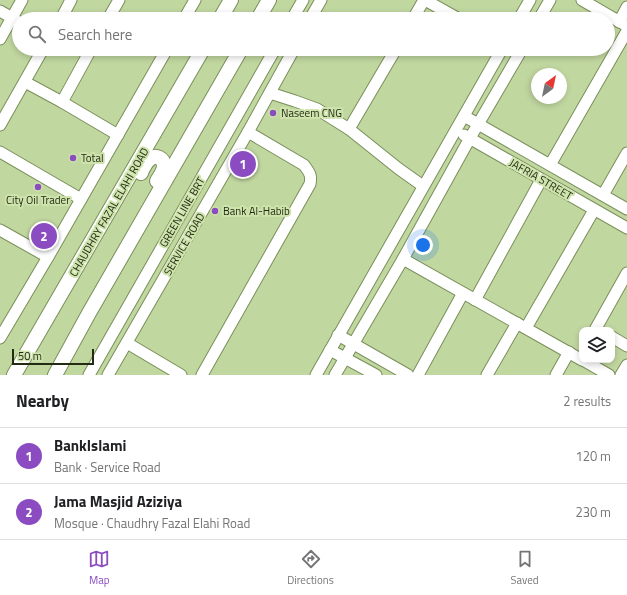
<!DOCTYPE html>
<html lang="en">
<head>
<meta charset="utf-8">
<style>
  :root { --surface:#fff; --page:#f2f2f2; --text:#202124; --muted:#757577; --line:#e0e0e0; --accent:#8b4cc2 }
  body { margin:0; font-family:"Titillium Web",sans-serif; background:var(--page); color:var(--text) }
  .controls { position:absolute; right:12px; bottom:12px; display:grid; overflow:hidden; border-radius:8px; box-shadow:0 2px 6px #0003 }
  .controls button { width:36px; height:36px; display:grid; place-items:center; padding:0; border:0; border-bottom:1px solid var(--line); background:var(--surface); color:var(--text); font:20px sans-serif }
  .compass { position:absolute; left:531px; top:68px; width:36px; height:36px; border-radius:50%; background:var(--surface); box-shadow:0 2px 6px #0003; rotate:33deg }
  .scale { position:absolute; left:12px; bottom:10px; width:82px; box-sizing:border-box; padding-left:4px; border:2px solid #232b15; border-top:0; font-size:11px; line-height:14px; white-space:nowrap; color:#232b15; -webkit-text-stroke:3px #cee4ac; paint-order:stroke }
  .you { position:absolute; left:423px; top:245px; width:14px; height:14px; margin:-10px; border:3px solid #fff; border-radius:50%; background:#1a73e8; box-shadow:0 0 0 6px #1a73e833 }
  .badge { display:grid; place-items:center; width:26px; height:26px; border-radius:50%; background:var(--accent); color:#fff; font-size:13px; font-weight:700 }
  .pin { position:absolute; translate:-50% -50%; border:2px solid #fff; box-shadow:0 1px 4px #0006 }
  .list { margin:0; padding:0; list-style:none }
  h2 { display:flex; justify-content:space-between; align-items:center; height:52px; margin:0; padding:0 16px; font-size:17px }
  h2 small { font-size:13px; font-weight:400; color:var(--muted) }
  .list li { display:grid; grid-template-columns:26px 1fr auto; gap:12px; align-items:center; box-sizing:border-box; height:56px; padding:0 16px; border-top:1px solid var(--line) }
  .list b { display:block; font-size:15px; white-space:nowrap }
  .list p { margin:0; font-size:13px; white-space:nowrap; color:var(--muted) }
  .list em { font-size:13px; font-style:normal; color:var(--muted) }
  .icon { flex:none; width:22px; height:22px; fill:none; stroke:currentColor; stroke-width:2; stroke-linecap:round; stroke-linejoin:round }
  .map { position:relative; flex:none; width:627px; height:375px; overflow:hidden }
  .search { position:absolute; background:var(--surface); box-shadow:0 2px 6px #0003; left:12px; right:12px; top:12px; height:44px; display:flex; align-items:center; gap:10px; box-sizing:border-box; padding:0 14px; border-radius:22px; color:var(--muted); font-size:15px }
  .sheet { height:164px; background:var(--surface) }
  nav { display:flex; justify-content:space-around; align-items:center; box-sizing:border-box; height:56px; border-top:1px solid var(--line); background:var(--surface); font-size:11px; color:var(--muted) }
  nav a { display:grid; justify-items:center; gap:2px }
  nav .on { color:var(--accent) }
  .map>svg:first-child { display:block }
  .lines { fill:none; stroke-linecap:round; stroke-linejoin:round }
  .minor-casing { stroke:#7a8f5a; stroke-width:13 }
  .major-casing { stroke:#7a8f5a; stroke-width:16 }
  .minor { stroke:#fff; stroke-width:11 }
  .major { stroke:#fff; stroke-width:14 }
  .poi-dot { fill:#8b4cc2; stroke:#cee4ac; stroke-width:1.5 }
  .labels { text-anchor:middle; dominant-baseline:central; stroke-width:4; stroke-linejoin:round; paint-order:stroke }
  .poi-label { font-size:11px; fill:#232b15; stroke:#cee4ac; text-anchor:start }
  .street-label { font-size:11px; fill:#232b15; stroke:#cee4ac }
</style>
</head>
<body>
<div class="map">
<svg width="627" height="375" viewBox="0 0 627 375">
  <rect width="100%" height="100%" fill="#c1d7a0"/>
  <g class="lines">
    <defs>
      <g id="minor">
        <path d="M425 0 459 19"/>
        <path d="M582 0 627 26"/>
        <path d="M0 11 19 22"/>
        <path d="M61 19 71 0"/>
        <path d="M108 19 119 0"/>
        <path d="M184 19 195 0"/>
        <path d="M292 19 303 0"/>
        <path d="M310 19 321 0"/>
        <path d="M413 19 424 0"/>
        <path d="M519 19 530 0"/>
        <path d="M539 19 550 0"/>
        <path d="M619 22 627 7"/>
        <path d="M0 39 22 0"/>
        <path d="M91 49 62 102 118 135"/>
        <path d="M25 82 62 102"/>
        <path d="M270 93 295 101 317 109 349 129 399 169 423 186"/>
        <path d="M464 116 627 209"/>
        <path d="M0 125 43 49"/>
        <path d="M349 129 396 49"/>
        <path d="M464 135 627 228"/>
        <path d="M0 152 81 199"/>
        <path d="M550 165 627 31"/>
        <path d="M603 195 627 153"/>
        <path d="M0 230 48 257"/>
        <path d="M403 259 582 360"/>
        <path d="M475 300 541 180"/>
        <path d="M526 328 594 210"/>
        <path d="M595 330 627 273"/>
        <path d="M338 335 408 375"/>
        <path d="M612 337 627 346"/>
        <path d="M0 338 48 257 167 49"/>
        <path d="M127 343 181 375"/>
        <path d="M330 350 376 375"/>
        <path d="M583 360 609 375"/>
        <path d="M89 375 275 49"/>
        <path d="M108 375 248 132 294 49"/>
        <path d="M202 375 310 184C312 175 309 172 304 165L248 132"/>
        <path d="M316 375 502 49"/>
        <path d="M335 375 403 259 470 138 522 49"/>
        <path d="M418 375 463 293"/>
        <path d="M487 375 517 323"/>
        <path d="M556 375 569 352"/>
        <path d="M621 375 627 365"/>
      </g>
      <g id="major">
        <path d="M220 19 231 0"/>
        <path d="M258 19 269 0"/>
        <path d="M141 173C143 168 146 162 150 159 155 154 164 158 164 166 164 171 160 176 157 181"/>
        <path d="M14 375 203 49"/>
        <path d="M55 375 89 313 241 49"/>
      </g>
    </defs>
    <use href="#minor" class="minor-casing"/>
    <use href="#major" class="major-casing"/>
    <use href="#minor" class="minor"/>
    <use href="#major" class="major"/>
  </g>
  <g class="poi-dot">
    <circle cx="273" cy="113" r="4"/>
    <circle cx="73" cy="158" r="4"/>
    <circle cx="38" cy="187" r="4"/>
    <circle cx="215" cy="211" r="4"/>
  </g>
  <g class="labels">
    <g class="poi-label">
      <text x="281" y="113">Naseem CNG</text>
      <text x="81" y="158">Total</text>
      <text x="38" y="200" text-anchor="middle">City Oil Trader</text>
      <text x="223" y="211">Bank Al-Habib</text>
    </g>
    <g class="street-label">
      <text transform="translate(541 179) rotate(30)">JAFRIA STREET</text>
      <text transform="translate(109 212) rotate(-60)">CHAUDHRY FAZAL ELAHI ROAD</text>
      <text transform="translate(182 212) rotate(-60)">GREEN LINE BRT</text>
      <text transform="translate(184 244) rotate(-60)">SERVICE ROAD</text>
    </g>
  </g>
</svg>
<div class="controls">
<button><svg class="icon" aria-label="layers" viewBox="0 0 24 24"><path d="M12 4l9 5-9 5-9-5zM3 14l9 5 9-5"/></svg></button>
</div>
<svg class="compass" viewBox="-18 -18 36 36"><path d="M0-13l5 13h-10z" fill="#e53935"/><path d="M0 13l5-13h-10z" fill="#757577"/></svg>
<div class="scale">50 m</div>
<div class="you"></div>
<div class="pin badge" style="left:243px;top:164px">1</div>
<div class="pin badge" style="left:44px;top:236px">2</div>
<div class="search"><svg class="icon" aria-label="search" viewBox="0 0 24 24"><circle cx="10" cy="10" r="6"/><path d="M15 15l6 6"/></svg>Search here</div>
</div>
<section class="sheet">
<h2>Nearby<small>2 results</small></h2>
<ul class="list">
<li><span class="badge">1</span><div><b>BankIslami</b><p>Bank · Service Road</p></div><em>120 m</em></li>
<li><span class="badge">2</span><div><b>Jama Masjid Aziziya</b><p>Mosque · Chaudhry Fazal Elahi Road</p></div><em>230 m</em></li>
</ul>
</section>
<nav>
<a class="on"><svg class="icon" aria-label="map" viewBox="0 0 24 24"><path d="M3 6l6-2 6 2 6-2v14l-6 2-6-2-6 2zM9 4v14M15 6v14"/></svg>Map</a>
<a><svg class="icon" aria-label="directions" viewBox="0 0 24 24"><path d="M12 3l9 9-9 9-9-9zM9 14v-3h6M13 9l2 2-2 2"/></svg>Directions</a>
<a><svg class="icon" aria-label="saved" viewBox="0 0 24 24"><path d="M7 4h10v16l-5-4-5 4z"/></svg>Saved</a>
</nav>
</body>
</html>
